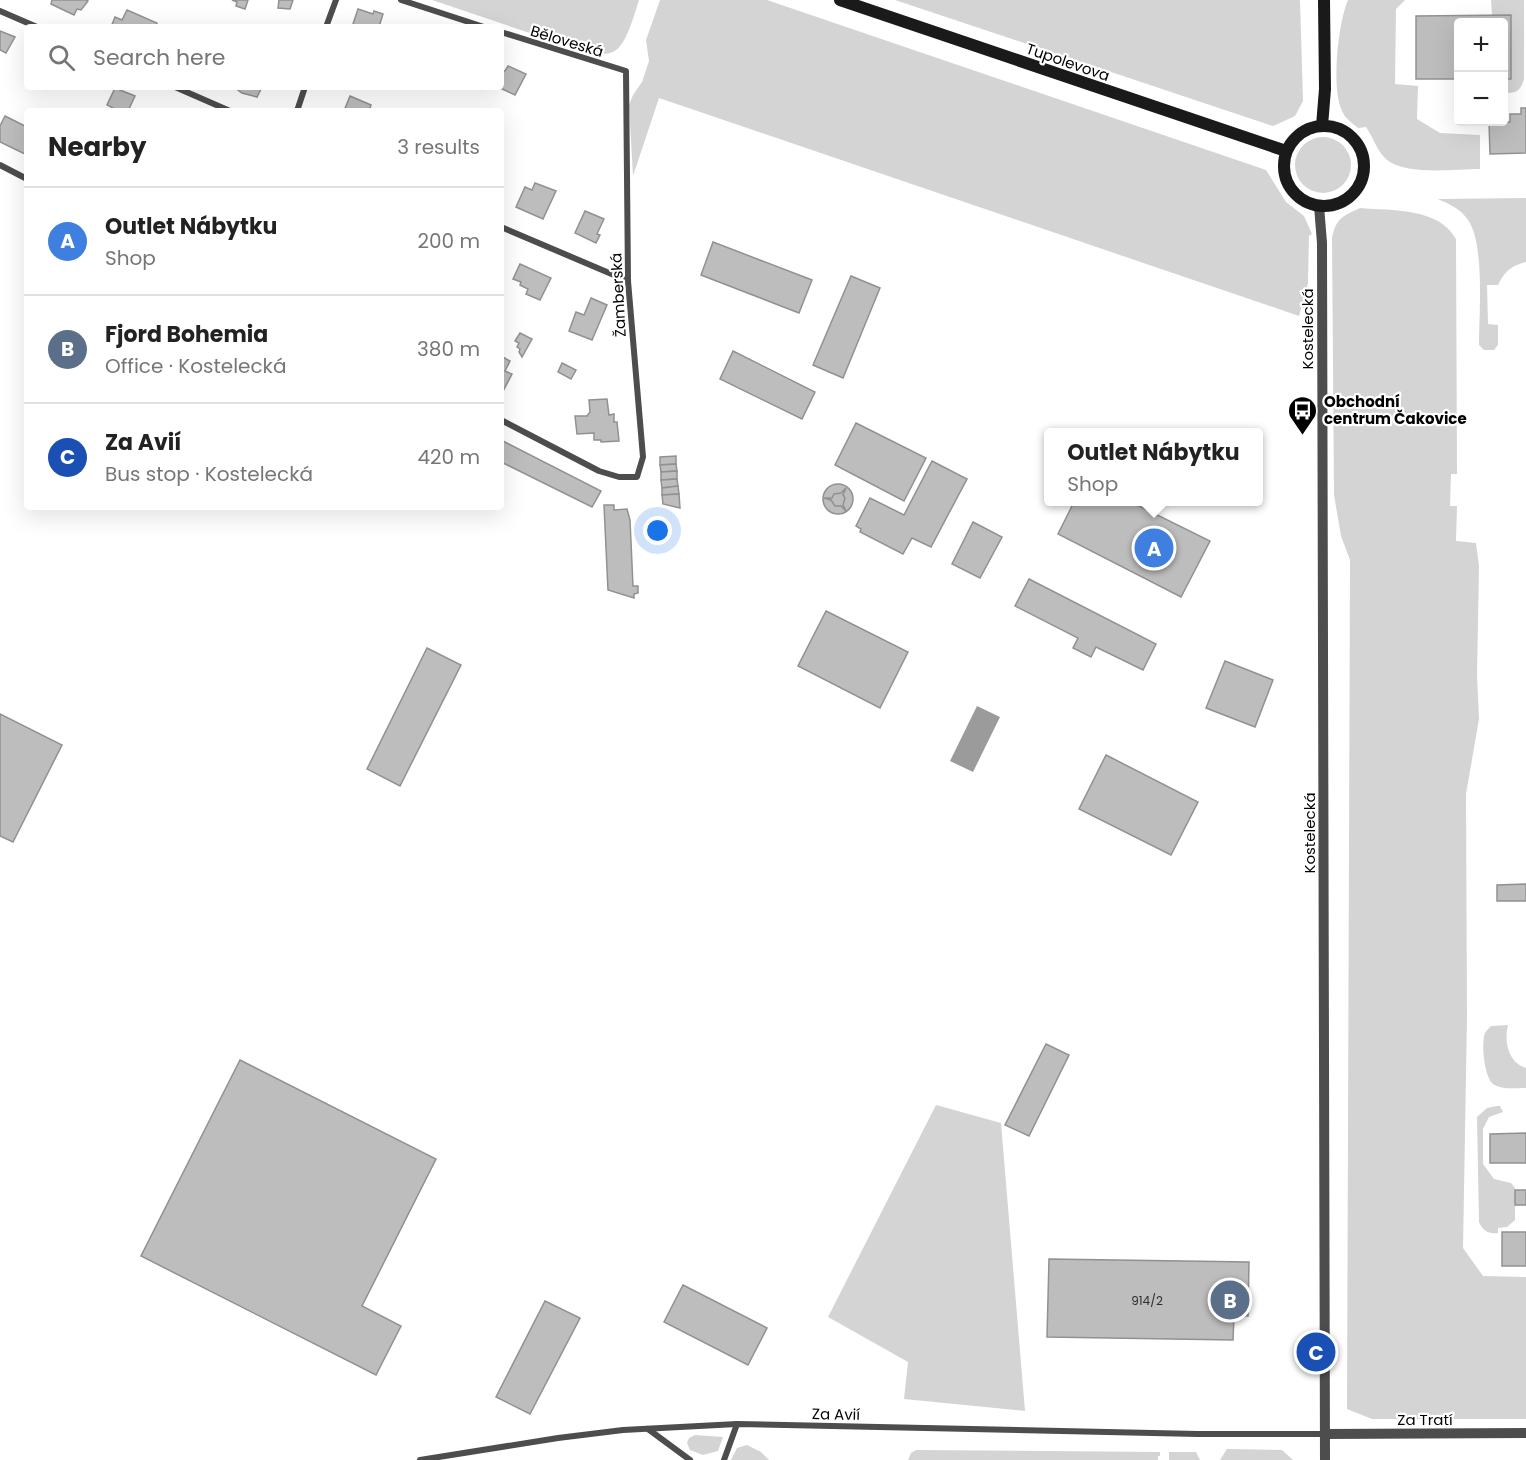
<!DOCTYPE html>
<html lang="en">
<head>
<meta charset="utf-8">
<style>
  :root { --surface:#fff; --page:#f6f6f6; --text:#222; --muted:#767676; --line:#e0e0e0; --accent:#000 }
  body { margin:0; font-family:Poppins,sans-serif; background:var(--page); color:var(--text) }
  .controls { position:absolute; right:18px; top:18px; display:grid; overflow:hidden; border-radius:6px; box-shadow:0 6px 24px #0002 }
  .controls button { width:54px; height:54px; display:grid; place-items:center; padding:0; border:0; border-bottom:2px solid var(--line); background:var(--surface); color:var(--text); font:30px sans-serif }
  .you { position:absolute; left:658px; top:531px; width:21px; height:21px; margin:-15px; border:4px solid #fff; border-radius:50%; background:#1a73e8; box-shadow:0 0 0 9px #1a73e833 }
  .badge { display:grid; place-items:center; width:39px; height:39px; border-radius:50%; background:var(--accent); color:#fff; font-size:20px; font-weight:700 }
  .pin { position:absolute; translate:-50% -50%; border:3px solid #fff; box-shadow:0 2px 6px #0006 }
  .popup { position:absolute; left:1044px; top:428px; width:219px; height:78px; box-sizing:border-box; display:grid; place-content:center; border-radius:6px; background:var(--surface); filter:drop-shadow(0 2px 4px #0005); font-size:20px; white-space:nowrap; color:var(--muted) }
  .popup b { font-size:22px; color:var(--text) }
  .popup::after { content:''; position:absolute; left:50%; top:100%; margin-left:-12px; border:12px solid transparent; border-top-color:var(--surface) }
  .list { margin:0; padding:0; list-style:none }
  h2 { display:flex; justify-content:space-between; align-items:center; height:78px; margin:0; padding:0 24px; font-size:26px }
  h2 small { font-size:20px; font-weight:400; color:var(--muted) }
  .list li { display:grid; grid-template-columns:39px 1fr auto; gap:18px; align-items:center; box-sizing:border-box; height:108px; padding:0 24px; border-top:2px solid var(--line) }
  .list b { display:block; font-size:22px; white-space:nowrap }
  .list p { margin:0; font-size:20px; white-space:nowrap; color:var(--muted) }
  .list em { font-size:20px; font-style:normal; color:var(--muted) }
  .icon { flex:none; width:33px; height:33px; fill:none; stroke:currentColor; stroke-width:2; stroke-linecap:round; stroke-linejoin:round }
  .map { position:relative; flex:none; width:1526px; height:1460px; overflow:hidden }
  .search { position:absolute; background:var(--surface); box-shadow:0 6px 24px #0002; left:24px; top:24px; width:480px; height:66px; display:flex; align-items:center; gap:15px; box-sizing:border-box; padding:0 21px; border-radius:6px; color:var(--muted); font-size:22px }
  .panel { position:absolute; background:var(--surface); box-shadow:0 6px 24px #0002; left:24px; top:108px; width:480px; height:402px; border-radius:6px }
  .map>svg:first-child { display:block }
  .green { fill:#d4d4d4 }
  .water { fill:#9b9b9b }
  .building { fill:#bdbdbd; stroke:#919191; stroke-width:1.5 }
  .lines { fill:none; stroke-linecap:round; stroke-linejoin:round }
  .minor { stroke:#4d4d4d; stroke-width:6 }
  .tertiary { stroke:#4d4d4d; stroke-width:10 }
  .secondary { stroke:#1a1a1a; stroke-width:12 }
  .labels { text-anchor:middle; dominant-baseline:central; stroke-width:4.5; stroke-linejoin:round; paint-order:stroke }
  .number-label { font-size:12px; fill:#2f2f2f }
  .street-label { font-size:15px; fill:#000; stroke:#fff }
  .poi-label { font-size:15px; font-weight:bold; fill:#000; stroke:#fff; text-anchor:start }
</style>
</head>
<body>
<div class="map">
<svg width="1526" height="1460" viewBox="0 0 1526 1460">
  <rect width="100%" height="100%" fill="#fff"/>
  <g class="green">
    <path d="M432 0H639C635 12 627 43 616 50 610 55 599 54 592 54Z"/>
    <path d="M660 0H767L1266 170 1286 202 1304 216 1312 234 1309 236 1308 283 1299 316 659 98 633 176 629 105 633 95 642 82 649 61 646 40Z"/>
    <path d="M895 0H1300L1303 101 1295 116 1273 126Z"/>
    <path d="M1348 0H1405L1396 9 1395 84 1418 86 1417 119 1440 133 1480 135V169C1455 169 1405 176 1386 159 1377 151 1373 137 1366 127L1358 128C1352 123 1345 118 1342 111 1331 88 1338 23 1348 0Z"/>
    <path d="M1491 0H1524V79C1521 89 1518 93 1507 93L1506 79 1511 78V16L1492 15Z"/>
    <circle cx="1323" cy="165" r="28"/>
    <path d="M1526 198V262C1511 266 1505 271 1498 285H1487L1488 324 1498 325V345L1494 350H1484L1479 345C1479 314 1485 244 1468 220 1461 209 1449 204 1438 199Z"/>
    <path d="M1360 208C1392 211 1438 207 1456 239L1457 474H1451L1450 506H1457L1456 541 1476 543 1479 566 1477 675 1479 719 1466 794 1467 1018 1463 1248 1483 1276 1526 1277V1419H1372L1347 1409 1350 560 1341 536 1334 495 1332 238C1336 218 1343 216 1360 208Z"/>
    <path d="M1508 1025C1504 1042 1508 1062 1526 1068V1088C1516 1088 1502 1090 1493 1084 1484 1076 1481 1043 1485 1033 1486 1031 1490 1027 1491 1026Z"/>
    <path d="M936 1105 1001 1123 1025 1411 904 1399 908 1362 828 1317Z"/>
    <path d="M1497 1106H1500L1503 1112 1489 1117 1483 1129V1164L1494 1179 1511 1183 1515 1188V1220L1507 1227 1498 1228V1233C1488 1234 1483 1231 1479 1222L1477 1117 1487 1108Z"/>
    <path d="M695 1435 723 1437 718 1451 703 1455 690 1450 687 1443 689 1438Z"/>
    <path d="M747 1445 761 1452 769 1460H731L737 1448Z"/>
    <path d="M1227 1449 1282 1450 1293 1460H1220Z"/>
    <path d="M916 1450 1160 1452V1456H1158V1460H908L911 1453Z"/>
    <path d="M1169 1452H1196L1200 1460H1169Z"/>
  </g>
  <path class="water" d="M977 706 1000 717 973 772 950 761Z"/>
  <g class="building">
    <path d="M52 0H86L88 1 81 10 77 9 74 15 51 4Z"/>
    <path d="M232 0H248L245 9 236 6 237 2Z"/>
    <path d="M279 0H293L290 9 278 8Z"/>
    <path d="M358 9 373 14 374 11 383 14 379 27H352Z"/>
    <path d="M127 10 157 23 155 27H111L115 17 122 20Z"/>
    <path d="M1511 15V79H1504V22H1458V79H1416V16Z"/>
    <path d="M0 31 15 37 6 53 0 50Z"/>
    <path d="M508 66 526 74 515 95 498 87H501V70L505 71Z"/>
    <path d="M240 87H262L257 97 242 93 238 90Z"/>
    <path d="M115 88 135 96 128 111H114L115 109 107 105Z"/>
    <path d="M350 96 371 105 369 111H344Z"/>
    <path d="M1521 108H1526V153L1490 154 1489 122H1510V114H1521Z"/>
    <path d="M5 116 27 127V155L0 142V126Z"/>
    <path d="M535 183 556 191 543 219 516 207 525 187 532 190Z"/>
    <path d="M585 211 604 219 597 234 600 235 596 243 575 233Z"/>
    <path d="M713 242 812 280 799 313 701 275Z"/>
    <path d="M520 264 551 278 540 300 526 294 528 289 520 285 521 282 513 279Z"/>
    <path d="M851 276 880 288 843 378 813 365Z"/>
    <path d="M591 298 607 305 592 340 569 331 576 312 584 315Z"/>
    <path d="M520 333 532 339 522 357 519 352 520 349 517 347 519 343 515 341Z"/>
    <path d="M733 351 815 392 802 419 720 379Z"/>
    <path d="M501 356 510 361 505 371 512 374 502 393Z"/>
    <path d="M562 363 576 370 571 379 558 372Z"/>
    <path d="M607 399 609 415 614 414V422H617L619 441 601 442V440H594V433L577 434 575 416H587L590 412 589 400Z"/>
    <path d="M856 423 926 458 904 501 835 465Z"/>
    <path d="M501 440 601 491 592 507 501 462Z"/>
    <path d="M676 456V464L660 465V457Z"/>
    <path d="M932 461 967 479 931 547 912 538 903 554 860 532 861 529 856 526 870 498 904 515Z"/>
    <path d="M676 464 677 471 661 472 660 465Z"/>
    <path d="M677 471V479L661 480V472Z"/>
    <path d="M677 479 678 486 662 488 661 480Z"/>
    <circle cx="838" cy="499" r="15"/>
    <path d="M678 486 679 494 662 495V488Z"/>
    <path d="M846 488 843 495 845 498 843 505 846 511 841 506H835L831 500 824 498H832L834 494 841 493Z"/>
    <path d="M679 494 680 508 663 504 662 495Z"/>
    <path d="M1074 502H1131L1210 541 1181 597 1058 534Z"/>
    <path d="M604 505H614V510L627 509 630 520 633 586H638V593L634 594V598L608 590Z"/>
    <path d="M973 522 1002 537 980 578 952 564Z"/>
    <path d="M1029 579 1156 644 1143 670 1096 647 1091 657 1073 648 1078 638 1015 606Z"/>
    <path d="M826 611 908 652 880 708 798 666Z"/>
    <path d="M427 648 461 665 400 786 367 769Z"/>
    <path d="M1225 661 1273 680 1255 727 1206 708Z"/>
    <path d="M0 714 62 745 13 842 0 836Z"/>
    <path d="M1106 755 1198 802 1171 855 1079 809Z"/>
    <path d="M1526 884V901H1497V885Z"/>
    <path d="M1046 1044 1069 1055 1029 1136 1005 1125Z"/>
    <path d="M240 1060 436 1159 362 1306 401 1326 376 1375 141 1256Z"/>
    <path d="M1526 1133V1163H1490V1134Z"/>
    <rect x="1515" y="1190" width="11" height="15"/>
    <rect x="1502" y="1232" width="24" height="34"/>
    <path d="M1049 1259 1249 1262 1248 1316H1234L1233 1340 1047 1337Z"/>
    <path d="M683 1285 767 1328 748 1365 664 1322Z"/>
    <path d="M545 1301 580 1318 530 1414 496 1397Z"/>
  </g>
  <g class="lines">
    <g class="minor">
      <path d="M401 0 484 27"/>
      <path d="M0 11 37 27"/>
      <path d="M326 27 336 0"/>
      <path d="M501 32 626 71 628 281 643 457 637 477H619L599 471 501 420"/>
      <path d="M175 87 230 111"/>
      <path d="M297 111 305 87"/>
      <path d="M0 165 27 179"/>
      <path d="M501 227 628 281"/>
      <path d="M648 1429 690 1460"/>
      <path d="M420 1460 558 1438 623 1430 737 1424 1198 1434H1325"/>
      <path d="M724 1460 737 1424"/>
    </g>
    <g class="tertiary">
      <path d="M1319 206 1322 243 1325 1460"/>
      <path d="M1325 1434 1526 1433"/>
    </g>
    <g class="secondary">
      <path d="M840 0 1286 151"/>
      <path d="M1322 126 1325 89 1324 0"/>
      <circle cx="1324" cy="166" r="40"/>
    </g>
  </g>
  <defs>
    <symbol id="bus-pin" viewBox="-11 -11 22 30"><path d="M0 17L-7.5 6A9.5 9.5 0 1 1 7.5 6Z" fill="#000" stroke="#fff"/><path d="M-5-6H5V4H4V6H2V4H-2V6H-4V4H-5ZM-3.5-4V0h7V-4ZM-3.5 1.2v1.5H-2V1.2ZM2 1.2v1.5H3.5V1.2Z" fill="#fff"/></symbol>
  </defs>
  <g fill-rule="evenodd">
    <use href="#bus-pin" x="1286" y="394" width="33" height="45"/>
  </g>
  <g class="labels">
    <g class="number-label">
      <text x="1147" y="1300">914/2</text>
    </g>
    <g class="street-label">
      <text transform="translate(567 41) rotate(17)">Běloveská</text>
      <text transform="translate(1068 62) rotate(19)">Tupolevova</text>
      <text transform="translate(618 295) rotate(-93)">Žamberská</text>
      <text transform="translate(1307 329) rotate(-90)">Kostelecká</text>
      <text transform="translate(1309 833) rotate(-90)">Kostelecká</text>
      <text transform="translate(836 1414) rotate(1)">Za Avií</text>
      <text x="1425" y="1419">Za Tratí</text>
    </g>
    <g class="poi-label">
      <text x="1324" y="401">Obchodní<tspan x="1324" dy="17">centrum Čakovice</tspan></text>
    </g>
  </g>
</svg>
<div class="controls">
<button>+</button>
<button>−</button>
</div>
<div class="you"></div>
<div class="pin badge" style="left:1154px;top:548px;background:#3f7fe0">A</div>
<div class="popup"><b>Outlet Nábytku</b>Shop</div>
<div class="pin badge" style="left:1230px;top:1300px;background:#5c6f8a">B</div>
<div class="pin badge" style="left:1316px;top:1352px;background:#1a4fb4">C</div>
<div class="search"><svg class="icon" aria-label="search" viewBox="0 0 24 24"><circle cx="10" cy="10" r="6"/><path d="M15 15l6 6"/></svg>Search here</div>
<section class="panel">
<h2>Nearby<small>3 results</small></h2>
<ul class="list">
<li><span class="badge" style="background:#3f7fe0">A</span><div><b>Outlet Nábytku</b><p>Shop</p></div><em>200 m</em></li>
<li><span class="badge" style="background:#5c6f8a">B</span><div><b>Fjord Bohemia</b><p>Office · Kostelecká</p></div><em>380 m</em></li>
<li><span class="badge" style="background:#1a4fb4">C</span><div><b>Za Avií</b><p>Bus stop · Kostelecká</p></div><em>420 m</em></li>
</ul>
</section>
</div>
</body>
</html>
